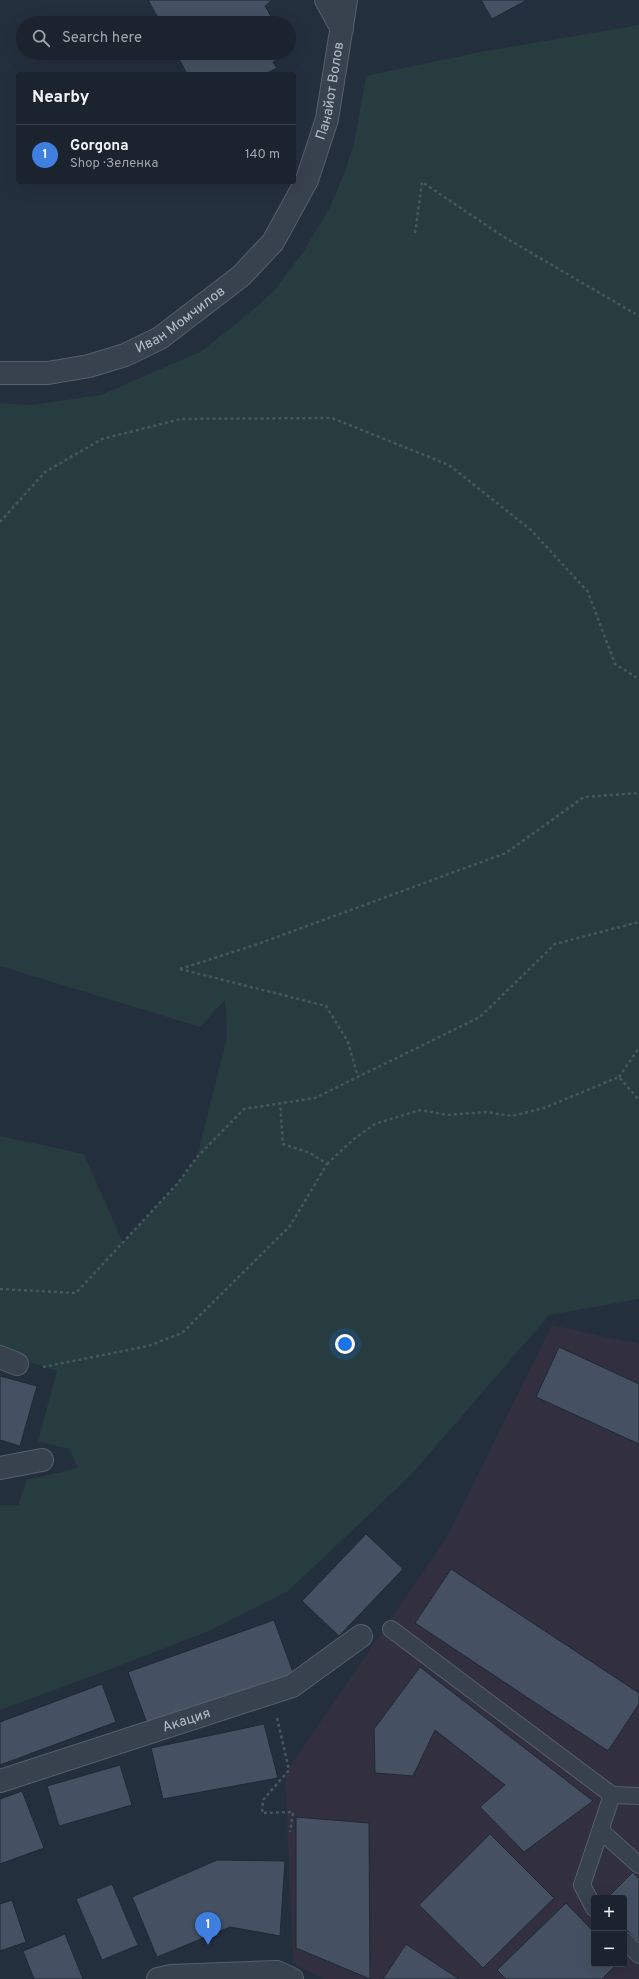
<!DOCTYPE html>
<html lang="en">
<head>
<meta charset="utf-8">
<style>
  :root { --surface:#1b232e; --page:#242b36; --text:#f1f3f6; --muted:#a0a4aa; --line:#39404a; --accent:#8ab4f8 }
  body { margin:0; font-family:Overpass,sans-serif; background:var(--page); color:var(--text) }
  .controls { position:absolute; right:12px; bottom:12px; display:grid; overflow:hidden; border-radius:4px; box-shadow:0 4px 16px #0002 }
  .controls button { width:36px; height:36px; display:grid; place-items:center; padding:0; border:0; border-bottom:1px solid var(--line); background:var(--surface); color:var(--text); font:20px sans-serif }
  .you { position:absolute; left:345px; top:1344px; width:14px; height:14px; margin:-10px; border:3px solid #fff; border-radius:50%; background:#1a73e8; box-shadow:0 0 0 6px #1a73e833 }
  .badge { display:grid; place-items:center; width:26px; height:26px; border-radius:50%; background:var(--accent); color:#fff; font-size:13px; font-weight:700 }
  .pin { position:absolute; translate:-50% -33px; filter:drop-shadow(0 1px 2px #0008) }
  .pin::after { content:''; position:absolute; top:21px; width:14px; height:12px; background:inherit; clip-path:polygon(0 0,100% 0,50% 100%) }
  .list { margin:0; padding:0; list-style:none }
  h2 { display:flex; justify-content:space-between; align-items:center; height:52px; margin:0; padding:0 16px; font-size:17px }
  h2 small { font-size:13px; font-weight:400; color:var(--muted) }
  .list li { display:grid; grid-template-columns:26px 1fr auto; gap:12px; align-items:center; box-sizing:border-box; height:60px; padding:0 16px; border-top:1px solid var(--line) }
  .list b { display:block; font-size:15px; white-space:nowrap }
  .list p { margin:0; font-size:13px; white-space:nowrap; color:var(--muted) }
  .list em { font-size:13px; font-style:normal; color:var(--muted) }
  .icon { flex:none; width:22px; height:22px; fill:none; stroke:currentColor; stroke-width:2; stroke-linecap:round; stroke-linejoin:round }
  .map { position:relative; flex:none; width:639px; height:1979px; overflow:hidden }
  .search { position:absolute; background:var(--surface); box-shadow:0 4px 16px #0002; left:16px; top:16px; width:280px; height:44px; display:flex; align-items:center; gap:10px; box-sizing:border-box; padding:0 14px; border-radius:22px; color:var(--muted); font-size:15px }
  .panel { position:absolute; background:var(--surface); box-shadow:0 4px 16px #0002; left:16px; top:72px; width:280px; height:112px; border-radius:4px }
  .map>svg:first-child { display:block }
  .medical { fill:#32303f; fill-rule:evenodd }
  .green { fill:#263c3f }
  .building { fill:#455162; stroke:#1f2835 }
  .lines { fill:none; stroke-linecap:round; stroke-linejoin:round }
  .service-casing { stroke:#565f6c; stroke-width:18 }
  .minor-casing { stroke:#565f6c; stroke-width:24 }
  .path { stroke:#44595c; stroke-width:2.5; stroke-dasharray:3 3; stroke-linecap:butt }
  .service { stroke:#38414e; stroke-width:16 }
  .minor { stroke:#38414e; stroke-width:22 }
  .labels { text-anchor:middle; dominant-baseline:central; stroke-width:3; stroke-linejoin:round; paint-order:stroke }
  .street-label { font-size:14px; fill:#b4bcc9; stroke:#1d2633 }
</style>
</head>
<body>
<div class="map">
<svg width="639" height="1979" viewBox="0 0 639 1979">
  <rect width="100%" height="100%" fill="#242f3e"/>
  <path class="medical" d="M552 1325 639 1344V1979H323L293 1963 285 1774 447 1537ZM594 1898H624V1964H594Z"/>
  <path class="green" d="M639 25V1299L549 1315 411 1475 288 1591 211 1630 116 1667 0 1710V1505H18L27 1480 78 1468 69 1449 38 1441 57 1371 0 1353V1136L84 1154 123 1243 178 1183 197 1157 227 1037 225 1000 200 1027 0 966V403L31 405 101 395 200 352 236 324 273 292 304 251 330 207 344 174 354 144 366 76 480 52Z"/>
  <g class="building">
    <path d="M148 0H272L265 6 275 23H161Z"/>
    <path d="M481 0H527L492 19Z"/>
    <path d="M176 53H289L273 62 277 68 265 74H187Z"/>
    <path d="M559 1347 639 1384V1444L536 1397Z"/>
    <path d="M0 1376 37 1386 20 1446 0 1440Z"/>
    <path d="M366 1534 403 1569 339 1636 302 1601Z"/>
    <path d="M451 1569 639 1693V1704L608 1751 415 1623Z"/>
    <path d="M274 1620 294 1675 148 1726 128 1672Z"/>
    <path d="M420 1667 593 1801 524 1852 480 1807 505 1785 435 1730 413 1776 375 1773 374 1729Z"/>
    <path d="M102 1684 116 1722 0 1765V1722Z"/>
    <path d="M264 1724 278 1778 163 1799 151 1748Z"/>
    <path d="M120 1765 132 1805 59 1826 47 1786Z"/>
    <path d="M22 1791 44 1848 0 1864V1799Z"/>
    <path d="M296 1817 369 1823 370 1979 296 1948Z"/>
    <path d="M490 1834 554 1898 483 1968 419 1905Z"/>
    <path d="M217 1860 285 1861 280 1936 230 1927 157 1957 132 1897Z"/>
    <path d="M633 1872 639 1879V1943L624 1927V1898H607Z"/>
    <path d="M112 1884 138 1945 102 1960 76 1899Z"/>
    <path d="M12 1900 26 1942 0 1951V1904Z"/>
    <path d="M566 1903 594 1932V1964H617L602 1979H506L497 1970Z"/>
    <path d="M65 1934 83 1979H34L23 1951Z"/>
    <path d="M406 1944 459 1979H383Z"/>
  </g>
  <g class="lines">
    <defs>
      <g id="service">
        <path d="M391 1629 612 1795"/>
        <path d="M601 1831 639 1865"/>
        <path d="M594 1908 582 1885 612 1795 639 1796"/>
        <path d="M624 1940 639 1955"/>
      </g>
      <g id="minor">
        <path d="M326 0 342 29"/>
        <path id="s1" d="M0 373H48L89 366 125 355 160 338 241 276 273 242 307 180 327 119 346 0"/>
        <path d="M0 1357 17 1364"/>
        <path d="M0 1468 42 1460"/>
        <path id="s2" d="M0 1781 292 1686 361 1636"/>
        <path d="M158 1979 171 1976 277 1972 292 1979"/>
      </g>
    </defs>
    <use href="#service" class="service-casing"/>
    <use href="#minor" class="minor-casing"/>
    <g class="path">
      <path d="M415 233 422 182 504 237 639 316"/>
      <path d="M0 522 45 472 102 439 181 419 332 418 449 465 531 530 588 592 615 664 639 679"/>
      <path d="M180 969 258 944 506 853 584 797 639 793"/>
      <path d="M180 969 326 1006 348 1042 358 1077"/>
      <path d="M619 1077 639 1048"/>
      <path d="M327 1164 354 1139 375 1124 420 1110 448 1115 486 1112 512 1116 544 1108 619 1077 639 1100"/>
      <path d="M0 1289 76 1293 178 1183 197 1157 244 1109 315 1098 480 1017 555 944 639 922"/>
      <path d="M43 1367 148 1346 182 1333 290 1226 327 1164 310 1153 283 1144 280 1103"/>
      <path d="M277 1718 289 1770 263 1800 262 1813 293 1812 290 1832"/>
    </g>
    <use href="#service" class="service"/>
    <use href="#minor" class="minor"/>
  </g>
  <g class="labels">
    <g class="street-label">
      <text stroke="none"><textPath href="#s1" startOffset="478">Панайот Волов</textPath></text>
      <text stroke="none"><textPath href="#s1" startOffset="193">Иван Момчилов</textPath></text>
      <text stroke="none"><textPath href="#s2" startOffset="196">Акация</textPath></text>
    </g>
  </g>
</svg>
<div class="controls">
<button>+</button>
<button>−</button>
</div>
<div class="you"></div>
<div class="pin badge" style="left:208px;top:1945px;background:#3f7fe0">1</div>
<div class="search"><svg class="icon" aria-label="search" viewBox="0 0 24 24"><circle cx="10" cy="10" r="6"/><path d="M15 15l6 6"/></svg>Search here</div>
<section class="panel">
<h2>Nearby<small></small></h2>
<ul class="list">
<li><span class="badge" style="background:#3f7fe0">1</span><div><b>Gorgona</b><p>Shop · Зеленка</p></div><em>140 m</em></li>
</ul>
</section>
</div>
</body>
</html>
